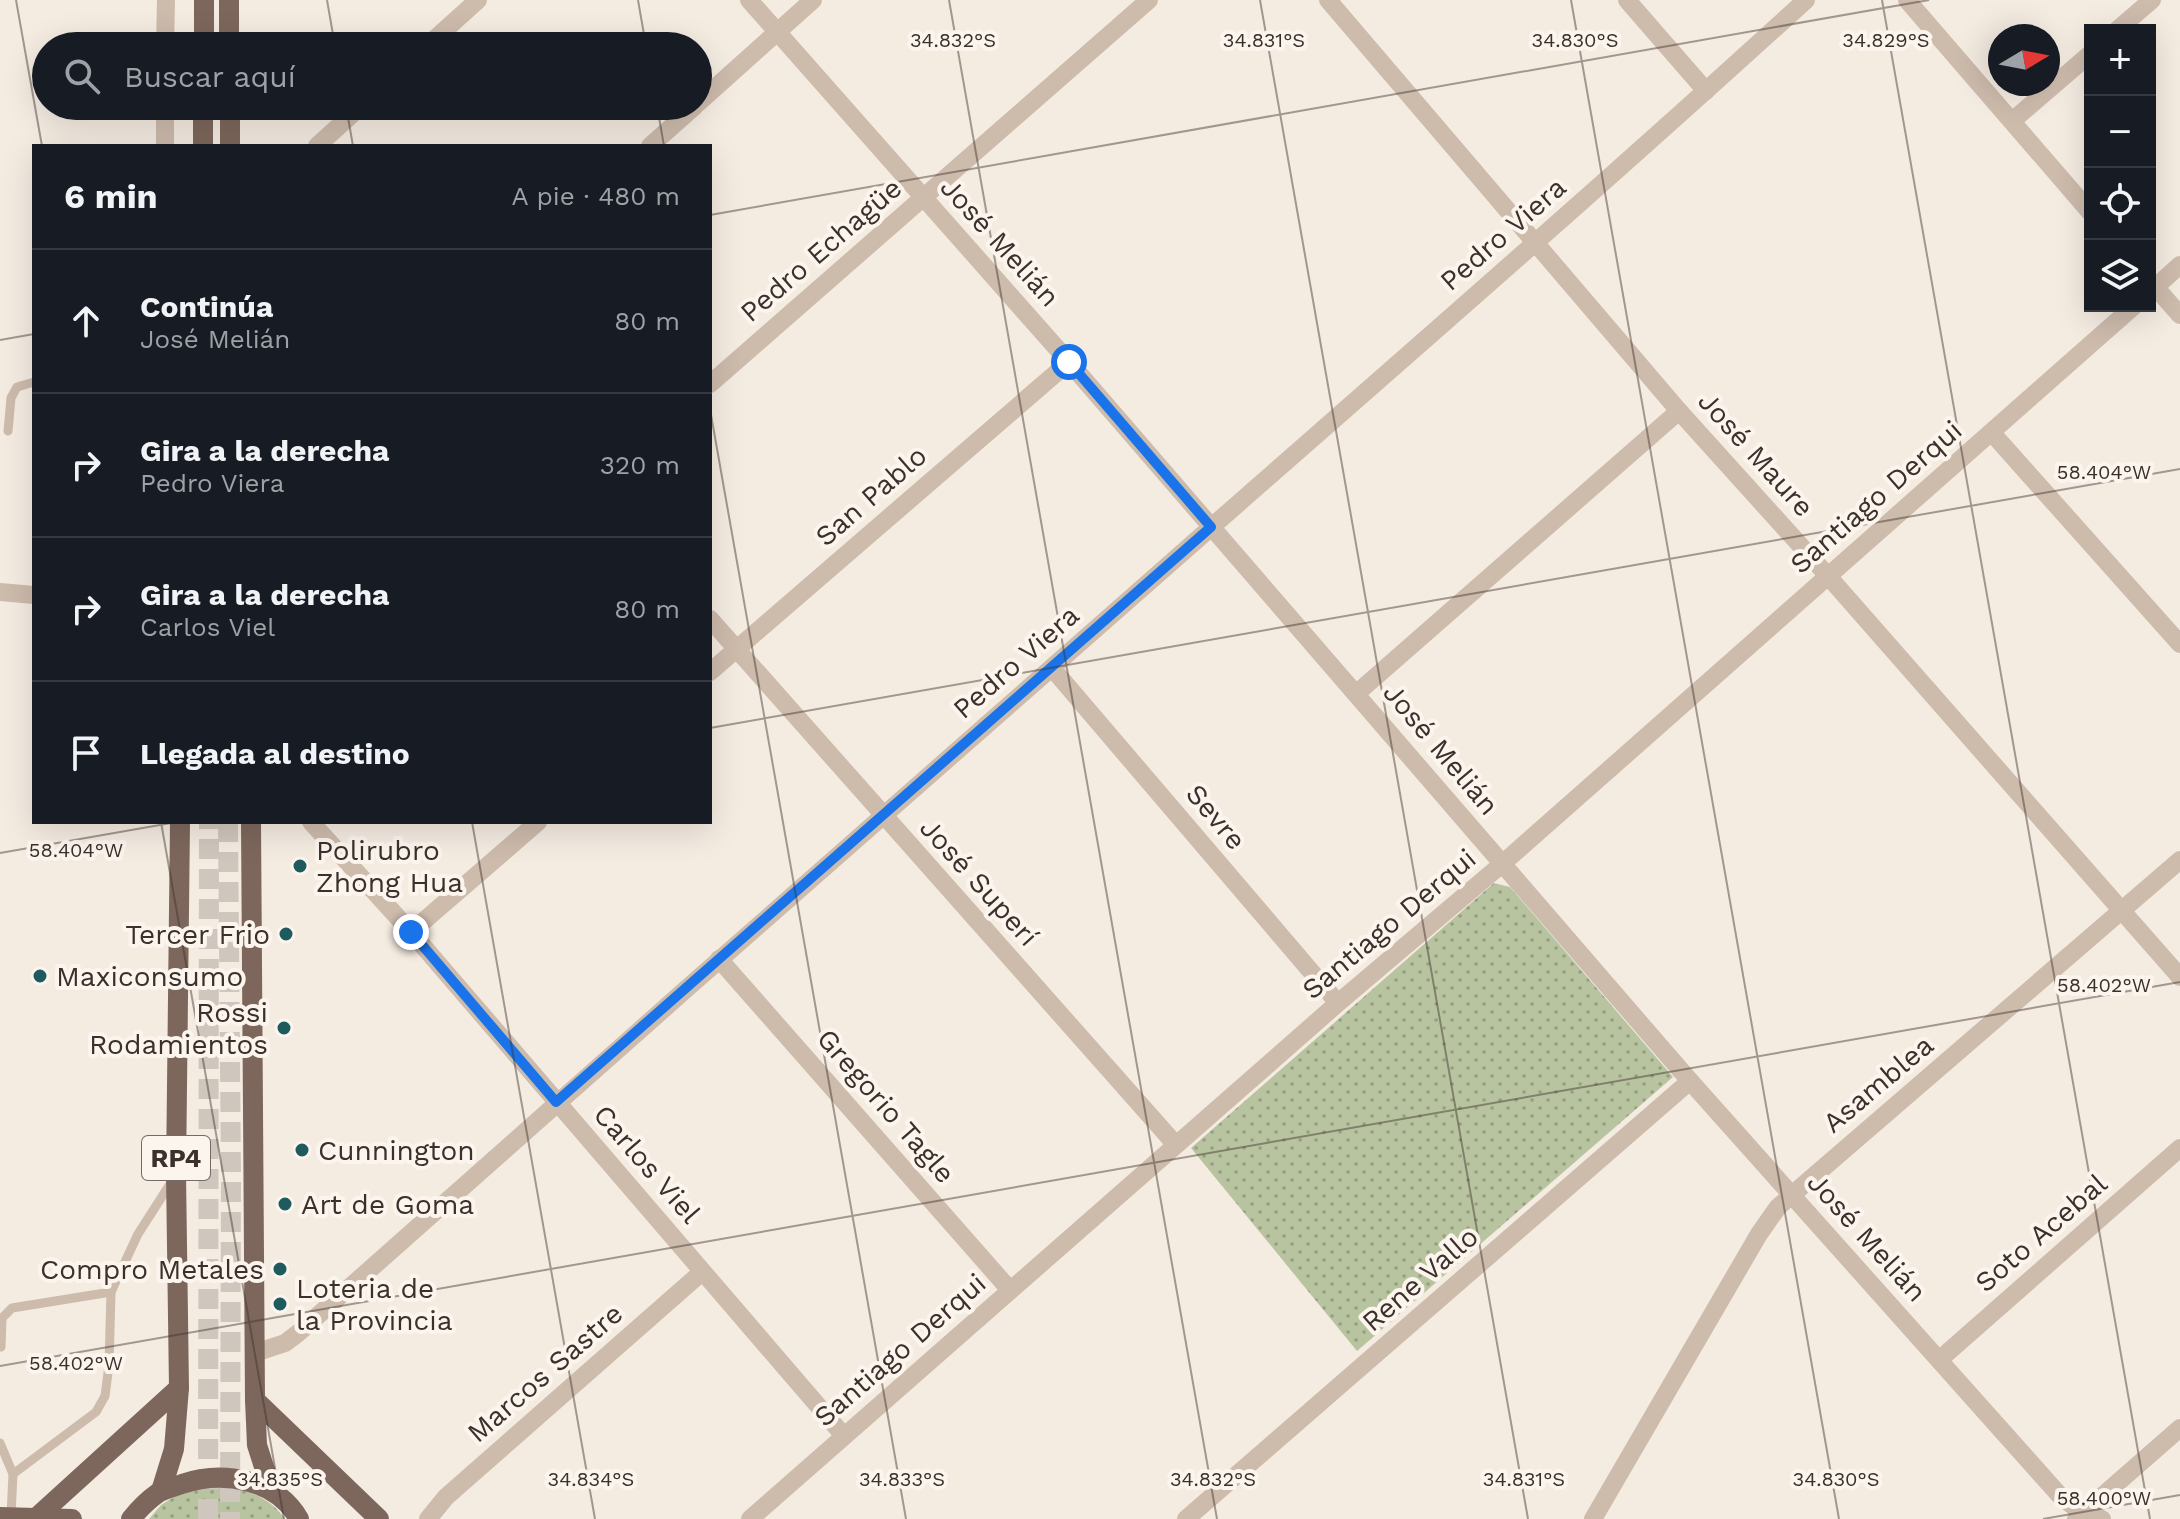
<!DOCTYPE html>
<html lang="es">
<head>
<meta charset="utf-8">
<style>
  :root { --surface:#171b24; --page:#242831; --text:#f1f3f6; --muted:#9ea1a6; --line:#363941 }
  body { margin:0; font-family:"Work Sans",sans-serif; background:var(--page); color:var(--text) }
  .controls { position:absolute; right:24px; top:24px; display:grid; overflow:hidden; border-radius:0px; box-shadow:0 8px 32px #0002 }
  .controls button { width:72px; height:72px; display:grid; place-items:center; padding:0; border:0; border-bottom:2px solid var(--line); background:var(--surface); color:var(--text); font:40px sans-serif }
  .compass { position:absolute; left:1988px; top:24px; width:72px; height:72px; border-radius:50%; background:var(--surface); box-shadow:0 8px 32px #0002; rotate:80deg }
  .stop { position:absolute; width:24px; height:24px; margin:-18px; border:6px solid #1a73e8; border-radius:50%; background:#fff }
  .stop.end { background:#1a73e8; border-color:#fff; box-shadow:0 2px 8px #0008 }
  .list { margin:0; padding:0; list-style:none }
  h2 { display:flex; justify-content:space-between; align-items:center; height:104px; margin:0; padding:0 32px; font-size:34px }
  h2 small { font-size:26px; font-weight:400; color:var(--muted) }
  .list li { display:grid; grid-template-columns:52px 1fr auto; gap:24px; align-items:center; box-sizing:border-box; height:144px; padding:0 32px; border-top:2px solid var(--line) }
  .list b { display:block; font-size:30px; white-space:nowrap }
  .list p { margin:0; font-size:26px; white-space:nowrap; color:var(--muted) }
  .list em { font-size:26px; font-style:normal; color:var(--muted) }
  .icon { flex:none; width:44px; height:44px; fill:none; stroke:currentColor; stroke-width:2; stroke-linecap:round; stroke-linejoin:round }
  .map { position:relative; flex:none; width:2180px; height:1519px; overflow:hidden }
  .search { position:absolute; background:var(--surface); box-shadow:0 8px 32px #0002; left:32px; top:32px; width:680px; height:88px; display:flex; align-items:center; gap:20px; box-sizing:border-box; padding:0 28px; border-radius:44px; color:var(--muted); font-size:30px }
  .panel { position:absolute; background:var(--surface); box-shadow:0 8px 32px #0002; left:32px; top:144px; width:680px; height:680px; border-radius:0px }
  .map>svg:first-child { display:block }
  .grass { fill:url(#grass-dots) }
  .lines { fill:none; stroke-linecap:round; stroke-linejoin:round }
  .primary-tunnel { stroke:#cfc6bd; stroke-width:20; stroke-dasharray:20 10; stroke-linecap:butt }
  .lane { stroke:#cdbbac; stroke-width:9 }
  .street { stroke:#cdbbac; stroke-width:18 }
  .primary { stroke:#7d675c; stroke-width:20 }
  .route { stroke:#1a73e8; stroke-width:10 }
  .ticks { fill:none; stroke:#3b302b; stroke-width:2; stroke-opacity:0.45 }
  .poi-dot { fill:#1f5a5e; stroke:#fbf5ee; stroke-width:3 }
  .labels { text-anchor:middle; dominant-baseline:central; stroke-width:8; stroke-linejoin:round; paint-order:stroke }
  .shield { fill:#fbf5ee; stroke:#756b66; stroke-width:2 }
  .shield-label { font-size:26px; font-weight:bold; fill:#3b302b }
  .street-label { font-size:28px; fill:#3b302b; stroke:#fbf5ee }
  .poi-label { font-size:28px; fill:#3b302b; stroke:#fbf5ee; text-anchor:start }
  .ticks-label { font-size:20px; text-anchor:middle; fill:#3b302b; stroke:#fbf5ee; stroke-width:8; stroke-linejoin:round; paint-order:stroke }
</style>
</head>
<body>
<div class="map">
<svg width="2180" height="1519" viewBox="0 0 2180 1519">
  <defs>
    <pattern id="grass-dots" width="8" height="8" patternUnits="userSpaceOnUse" patternTransform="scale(2)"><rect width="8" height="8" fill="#b8c4a0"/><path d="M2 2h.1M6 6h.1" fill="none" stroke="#97a083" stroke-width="1.8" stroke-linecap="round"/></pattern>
  </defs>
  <rect width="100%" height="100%" fill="#f4ebe1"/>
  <g class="grass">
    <path d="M1494 883 1510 887 1673 1077 1357 1351 1191 1148Z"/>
    <path d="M236 1486C254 1493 273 1501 285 1519H149L161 1505 183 1491Z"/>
  </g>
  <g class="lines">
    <g class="primary-tunnel">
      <path d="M228 822 231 1180 230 1519"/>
      <path d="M208 1519 209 822"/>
    </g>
    <g class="lane">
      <path d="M8 431 11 398 17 387 34 382"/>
      <path d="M1 1347 2 1318 12 1308 111 1292 138 1234 172 1181"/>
      <path d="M0 1443 13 1474 11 1516"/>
      <path d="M13 1474 96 1412 105 1396 109 1365 111 1292"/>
    </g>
    <g class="street">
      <path d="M749 0 1069 362 1690 1081 2062 1498 2083 1513 2102 1519"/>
      <path d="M1328 0 1679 411 1828 576 2180 977"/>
      <path d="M1627 0 1706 91"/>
      <path d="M1907 0 2090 212"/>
      <path d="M2117 30 2152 0"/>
      <path d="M165 46 166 0"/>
      <path d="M427 46 478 0"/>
      <path d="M698 103 813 0"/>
      <path d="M2012 121 2090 54"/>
      <path d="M165 146V106"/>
      <path d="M317 146 361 106"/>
      <path d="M650 146 695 106"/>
      <path d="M2150 281 2180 315"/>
      <path d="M2150 292 2180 265"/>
      <path d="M710 384 1149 0"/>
      <path d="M1992 433 2180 644"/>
      <path d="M0 592 34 595"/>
      <path d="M710 619 1176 1145"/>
      <path d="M1052 668 1338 1003"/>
      <path d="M710 672 1069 362"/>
      <path d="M1357 693 1679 411"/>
      <path d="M311 822 411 932 844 1436"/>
      <path d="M411 932 538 822"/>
      <path d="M719 959 1010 1290"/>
      <path d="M255 1353 285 1343 297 1334C602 1062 909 793 1216 523 1413 350 1612 177 1806 0"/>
      <path d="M1939 1360 2180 1148"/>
      <path d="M428 1519 446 1497 702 1272"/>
      <path d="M750 1519 1338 1003 1502 864 2134 306"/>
      <path d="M1186 1519 1690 1081"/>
      <path d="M1593 1519 1759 1234 1778 1207 2180 860"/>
      <path d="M2076 1519 2180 1428"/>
    </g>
    <g class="primary">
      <path d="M229 0V46"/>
      <path d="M204 46V0"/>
      <path d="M230 106V146"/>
      <path d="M203 146V106"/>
      <path d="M251 822 255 1400 257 1445 271 1489"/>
      <path d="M255 1400 379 1519"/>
      <path d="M161 1491 174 1449 179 1388 176 1174 180 822"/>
      <path d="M0 1517 72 1519"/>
      <path d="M36 1518 179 1388"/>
      <path d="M131 1519C139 1509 148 1500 158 1493 165 1489 174 1487 182 1484 223 1470 276 1479 299 1519"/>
    </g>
  </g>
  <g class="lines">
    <path class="route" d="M411 932 556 1102 1211 527 1069 362"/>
  </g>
  <path class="ticks" d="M16 0 42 146M327 0 335 46M638 0 646 46M949 0 1217 1519M1260 0 1528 1519M1571 0 1839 1519M1882 0 2150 1519M346 106 353 146M657 106 664 146M710 215 1929 0M0 340 34 334M710 409 906 1519M710 728 2180 469M161 822 284 1519M472 822 595 1519M0 853 177 822M0 1366 2180 982M2043 1519 2180 1495"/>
  <g class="poi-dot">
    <circle cx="300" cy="866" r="8"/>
    <circle cx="286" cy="934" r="8"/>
    <circle cx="40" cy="976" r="8"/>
    <circle cx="284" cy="1028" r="8"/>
    <circle cx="302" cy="1150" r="8"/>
    <circle cx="285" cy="1204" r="8"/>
    <circle cx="280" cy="1269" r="8"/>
    <circle cx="280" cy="1304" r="8"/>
  </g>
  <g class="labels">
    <rect class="shield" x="142" y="1136" width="68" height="44" rx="6"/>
    <g class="shield-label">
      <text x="176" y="1158">RP4</text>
    </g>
    <g class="street-label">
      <text transform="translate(1503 234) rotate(-41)">Pedro Viera</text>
      <text transform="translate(1000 242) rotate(48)">José Melián</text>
      <text transform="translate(821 250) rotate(-41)">Pedro Echagüe</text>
      <text transform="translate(1756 454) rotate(48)">José Maure</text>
      <text transform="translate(871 496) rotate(-41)">San Pablo</text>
      <text transform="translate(1876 497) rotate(-41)">Santiago Derqui</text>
      <text transform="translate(1016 662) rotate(-41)">Pedro Viera</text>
      <text transform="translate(1441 749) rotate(50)">José Melián</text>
      <text transform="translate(1216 817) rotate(50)">Sevre</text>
      <text transform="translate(979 882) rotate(48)">José Superí</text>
      <text transform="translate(1389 924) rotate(-40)">Santiago Derqui</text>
      <text transform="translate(1878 1084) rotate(-40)">Asamblea</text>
      <text transform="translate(886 1106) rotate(49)">Gregorio Tagle</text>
      <text transform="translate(647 1164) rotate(49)">Carlos Viel</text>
      <text transform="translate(2041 1233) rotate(-41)">Soto Acebal</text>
      <text transform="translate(1867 1237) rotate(48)">José Melián</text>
      <text transform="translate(1420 1279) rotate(-41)">Rene Vallo</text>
      <text transform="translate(900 1350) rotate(-41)">Santiago Derqui</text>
      <text transform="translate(545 1373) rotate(-41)">Marcos Sastre</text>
    </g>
    <g class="poi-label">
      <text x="316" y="850">Polirubro<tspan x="316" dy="32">Zhong Hua</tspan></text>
      <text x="270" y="934" text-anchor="end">Tercer Frio</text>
      <text x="56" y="976">Maxiconsumo</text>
      <text x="268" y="1012" text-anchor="end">Rossi<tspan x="268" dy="32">Rodamientos</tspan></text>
      <text x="318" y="1150">Cunnington</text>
      <text x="301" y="1204">Art de Goma</text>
      <text x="264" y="1269" text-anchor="end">Compro Metales</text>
      <text x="296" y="1288">Loteria de<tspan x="296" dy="32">la Provincia</tspan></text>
    </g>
  </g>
  <g class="ticks-label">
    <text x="953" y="47">34.832°S</text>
    <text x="1264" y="47">34.831°S</text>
    <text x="1575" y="47">34.830°S</text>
    <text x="1886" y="47">34.829°S</text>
    <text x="2104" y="479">58.404°W</text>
    <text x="76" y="857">58.404°W</text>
    <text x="2104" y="992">58.402°W</text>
    <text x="76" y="1370">58.402°W</text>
    <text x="280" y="1486">34.835°S</text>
    <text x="591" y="1486">34.834°S</text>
    <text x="902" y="1486">34.833°S</text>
    <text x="1213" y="1486">34.832°S</text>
    <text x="1524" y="1486">34.831°S</text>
    <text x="1836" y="1486">34.830°S</text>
    <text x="2104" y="1505">58.400°W</text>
  </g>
</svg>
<div class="controls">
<button>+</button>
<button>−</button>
<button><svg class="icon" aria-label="locate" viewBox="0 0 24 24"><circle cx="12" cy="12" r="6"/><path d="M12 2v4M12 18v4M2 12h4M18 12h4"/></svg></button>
<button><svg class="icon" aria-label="layers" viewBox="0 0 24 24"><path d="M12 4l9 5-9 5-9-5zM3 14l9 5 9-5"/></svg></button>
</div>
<svg class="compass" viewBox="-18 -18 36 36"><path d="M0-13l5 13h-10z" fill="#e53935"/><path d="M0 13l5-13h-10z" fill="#9ea1a6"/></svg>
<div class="stop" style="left:1069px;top:362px"></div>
<div class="stop end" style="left:411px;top:932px"></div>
<div class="search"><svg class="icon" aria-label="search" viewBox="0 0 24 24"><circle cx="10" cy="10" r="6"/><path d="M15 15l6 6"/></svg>Buscar aquí</div>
<section class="panel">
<h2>6 min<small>A pie · 480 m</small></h2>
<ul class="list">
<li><svg class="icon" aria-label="ahead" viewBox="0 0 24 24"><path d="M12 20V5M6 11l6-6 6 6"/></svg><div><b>Continúa</b><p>José Melián</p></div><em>80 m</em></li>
<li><svg class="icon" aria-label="right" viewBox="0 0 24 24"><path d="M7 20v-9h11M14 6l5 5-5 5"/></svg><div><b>Gira a la derecha</b><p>Pedro Viera</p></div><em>320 m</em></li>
<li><svg class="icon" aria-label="right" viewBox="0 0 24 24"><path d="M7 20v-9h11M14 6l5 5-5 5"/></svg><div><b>Gira a la derecha</b><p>Carlos Viel</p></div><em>80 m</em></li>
<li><svg class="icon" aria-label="arrive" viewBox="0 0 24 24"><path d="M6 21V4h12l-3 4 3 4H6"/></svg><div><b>Llegada al destino</b></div></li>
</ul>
</section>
</div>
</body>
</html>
